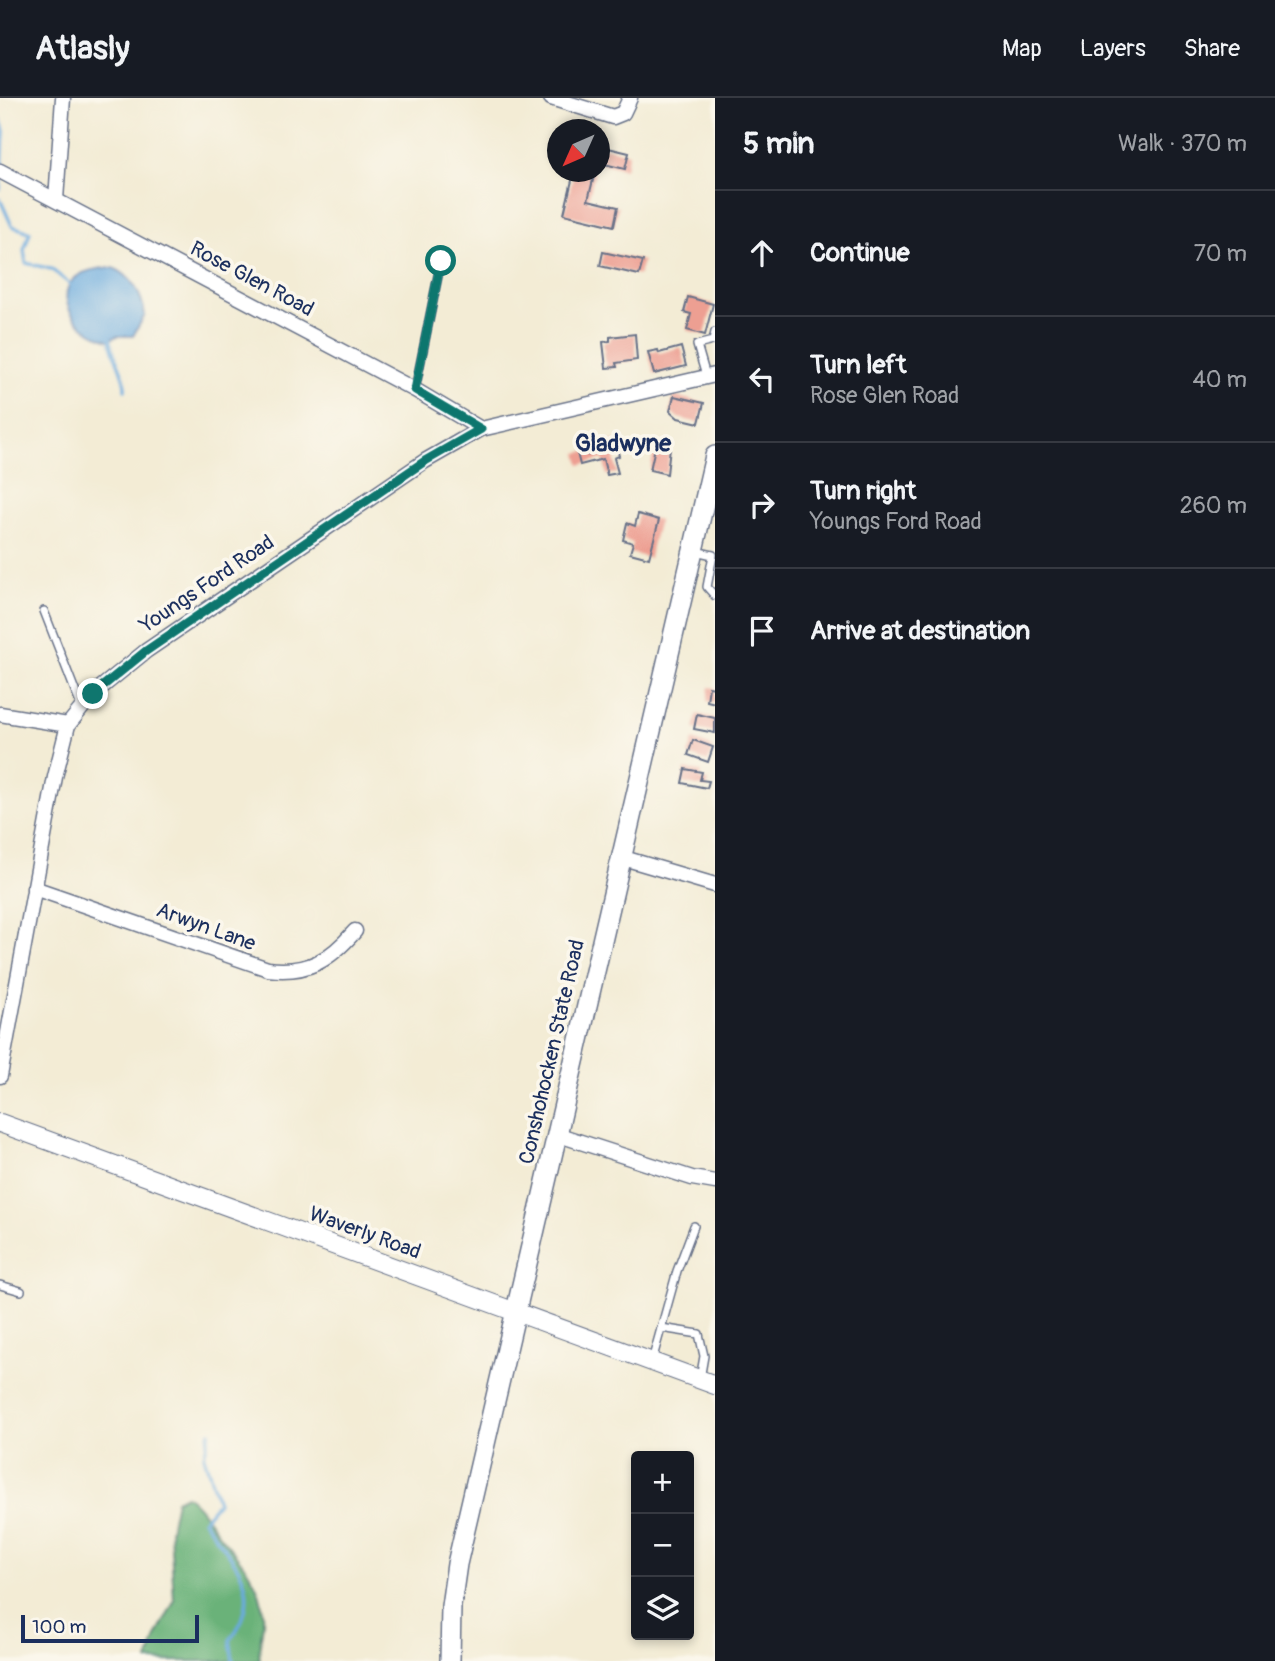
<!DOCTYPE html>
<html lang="en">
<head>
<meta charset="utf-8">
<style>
  :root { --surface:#171b24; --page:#242831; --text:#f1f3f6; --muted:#9ea1a6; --line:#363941 }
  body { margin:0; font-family:Pangolin,sans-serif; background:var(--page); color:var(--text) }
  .controls { position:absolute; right:21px; bottom:21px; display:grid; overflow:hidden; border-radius:7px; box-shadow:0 4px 10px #0003 }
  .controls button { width:63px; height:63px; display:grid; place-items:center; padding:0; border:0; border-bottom:2px solid var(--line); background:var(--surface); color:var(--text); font:35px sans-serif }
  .compass { position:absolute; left:547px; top:21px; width:63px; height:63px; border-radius:50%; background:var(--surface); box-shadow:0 4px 10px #0003; rotate:225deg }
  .scale { position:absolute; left:21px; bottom:18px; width:178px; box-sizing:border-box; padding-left:7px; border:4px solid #1b2f5e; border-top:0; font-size:19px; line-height:24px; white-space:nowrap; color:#1b2f5e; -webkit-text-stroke:5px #fbf7ec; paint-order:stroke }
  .stop { position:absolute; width:21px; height:21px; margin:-16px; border:5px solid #0f766e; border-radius:50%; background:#fff }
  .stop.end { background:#0f766e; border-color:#fff; box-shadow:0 2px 7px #0008 }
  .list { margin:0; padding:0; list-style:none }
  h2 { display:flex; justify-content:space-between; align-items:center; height:91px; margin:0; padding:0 28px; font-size:30px }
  h2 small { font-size:23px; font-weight:400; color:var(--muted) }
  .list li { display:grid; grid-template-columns:46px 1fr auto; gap:21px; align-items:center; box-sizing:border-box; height:126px; padding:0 28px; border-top:2px solid var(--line) }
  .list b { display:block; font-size:26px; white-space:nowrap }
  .list p { margin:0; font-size:23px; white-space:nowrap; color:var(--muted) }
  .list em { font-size:23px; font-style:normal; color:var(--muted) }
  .icon { flex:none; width:38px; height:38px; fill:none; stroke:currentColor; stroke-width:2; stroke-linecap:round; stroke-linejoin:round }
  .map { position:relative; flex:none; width:715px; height:1563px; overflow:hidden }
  header { display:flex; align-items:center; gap:42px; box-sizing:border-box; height:98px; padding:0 35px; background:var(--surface); border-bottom:2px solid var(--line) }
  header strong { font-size:33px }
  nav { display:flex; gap:38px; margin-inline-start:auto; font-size:24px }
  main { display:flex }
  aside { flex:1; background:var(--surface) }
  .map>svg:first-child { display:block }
  .forest { fill:#6ab279; stroke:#42706c; stroke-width:2 }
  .water { fill:#6baade; stroke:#436c9e; stroke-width:2 }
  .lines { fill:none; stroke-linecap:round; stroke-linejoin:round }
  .stream { stroke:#6baade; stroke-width:3.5 }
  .building { fill:#ed9f92 }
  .service-casing { stroke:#677188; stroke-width:10 }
  .minor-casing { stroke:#677188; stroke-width:17 }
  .tertiary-casing { stroke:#677188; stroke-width:20 }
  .secondary-casing { stroke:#677188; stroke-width:22 }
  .service { stroke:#fff; stroke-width:7 }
  .minor { stroke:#fff; stroke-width:14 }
  .tertiary { stroke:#fff; stroke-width:18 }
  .secondary { stroke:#fff; stroke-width:19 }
  .route { stroke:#0f766e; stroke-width:9 }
  .labels { text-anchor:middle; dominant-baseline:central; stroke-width:7; stroke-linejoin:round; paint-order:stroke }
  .street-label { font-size:21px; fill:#1b2f5e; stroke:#fbf7ec }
  .quarter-label { font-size:24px; font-weight:bold; fill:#1b2f5e; stroke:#fbf7ec }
</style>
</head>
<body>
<header>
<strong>Atlasly</strong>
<nav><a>Map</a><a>Layers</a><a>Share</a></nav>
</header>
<main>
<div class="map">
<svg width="715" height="1563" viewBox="0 0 715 1563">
  <rect width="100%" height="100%" fill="#fbf7ec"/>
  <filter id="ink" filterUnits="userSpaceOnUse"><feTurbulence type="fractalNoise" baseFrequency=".0143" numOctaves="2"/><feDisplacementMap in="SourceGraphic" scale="14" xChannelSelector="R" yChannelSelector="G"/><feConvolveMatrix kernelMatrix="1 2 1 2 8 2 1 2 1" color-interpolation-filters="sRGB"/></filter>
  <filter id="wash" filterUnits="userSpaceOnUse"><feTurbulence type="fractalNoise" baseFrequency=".00686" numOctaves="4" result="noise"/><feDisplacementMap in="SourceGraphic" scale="28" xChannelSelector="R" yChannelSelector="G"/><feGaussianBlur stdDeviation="1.57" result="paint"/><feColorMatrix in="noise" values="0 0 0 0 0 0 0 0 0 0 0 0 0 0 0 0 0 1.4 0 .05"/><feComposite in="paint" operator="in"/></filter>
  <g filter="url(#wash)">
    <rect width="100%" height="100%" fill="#f3ecd5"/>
    <path class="forest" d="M186 1397C201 1408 206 1420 217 1434 237 1460 260 1479 263 1514 265 1530 257 1546 260 1563H148L156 1539 174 1503 170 1432 176 1402Z"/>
    <path class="water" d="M113 170C132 177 142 197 145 217L133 238H117L109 242C57 226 46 169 113 170Z"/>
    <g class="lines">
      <g class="stream">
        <path d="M0 20 4 33 2 71"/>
        <path d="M0 91 1 79"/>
        <path d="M0 101 12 128 30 134 24 152 26 165 51 171 71 187"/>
        <path d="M110 239C111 256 127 278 125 292"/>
        <path d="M210 1334 204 1358 218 1404 203 1422C234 1464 268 1492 230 1542L233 1563"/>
      </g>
    </g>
    <g id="blocks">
      <g class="building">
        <path d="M600 48 629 55 625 71 600 65Z"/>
        <path d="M574 74H595L588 102 618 109 614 128 564 116Z"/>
        <path d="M603 154 643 163 639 177 600 168Z"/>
        <path d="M688 199 713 206 705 237 687 232 691 216 684 214Z"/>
        <path d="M635 236 637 262 616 265 617 269 606 270 603 244 610 243V239Z"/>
        <path d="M681 249 686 268 654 276 648 254 658 252 659 255Z"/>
        <path d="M674 298 704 305 699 325 678 320 670 313Z"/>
        <path d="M615 343 619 358 614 360 618 375 607 377 603 361 580 367 577 355 587 353 588 357 594 355 593 348Z"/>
        <path d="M656 345 670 349 667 376 650 372Z"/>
        <path d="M638 416 659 422 649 460 630 455 633 445 623 442 627 425 635 428Z"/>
        <path d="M709 589 715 590V605L707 603Z"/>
        <path d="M697 616 715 620V635L694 631Z"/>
        <path d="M693 642 713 649 708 664 688 657Z"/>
        <path d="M685 671 702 674 700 682 709 683 707 690 682 685Z"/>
      </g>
    </g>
  </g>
  <g filter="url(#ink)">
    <use href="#blocks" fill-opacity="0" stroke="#677188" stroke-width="2"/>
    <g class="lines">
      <defs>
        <g id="service">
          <path d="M706 278 697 247 713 243 715 234"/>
          <path d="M415 292 441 163"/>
          <path d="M695 453 713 457 707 489 715 498"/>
          <path d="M44 513 81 608"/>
          <path d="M0 1187 21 1193"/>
          <path d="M661 1230 699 1236 704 1258 700 1281"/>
          <path d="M652 1263 677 1173 694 1128"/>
        </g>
        <g id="minor">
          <path d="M551 0 613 19 623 15 630 0"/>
          <path d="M0 73 415 292 481 331"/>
          <path d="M56 102 63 0"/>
          <path d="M0 616 68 627"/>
          <path d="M620 759 715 787"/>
          <path d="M34 790 268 871C308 876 330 862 355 833"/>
          <path d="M0 978 55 679 68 627 93 596 146 553 425 363 481 331 715 277"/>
          <path d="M556 1036 692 1080 715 1084"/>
        </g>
        <path id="tertiary" d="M0 1025 715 1287"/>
        <path id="secondary" d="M450 1563 451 1508 457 1466 715 358"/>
      </defs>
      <use href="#service" class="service-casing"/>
      <use href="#minor" class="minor-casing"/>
      <use href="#tertiary" class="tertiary-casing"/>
      <use href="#secondary" class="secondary-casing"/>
      <use href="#service" class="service"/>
      <use href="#minor" class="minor"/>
      <use href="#tertiary" class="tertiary"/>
      <use href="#secondary" class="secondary"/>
    </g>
  </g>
  <g class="lines" filter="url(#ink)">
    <path class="route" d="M93 596 146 553 425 363 481 331 415 292 441 163"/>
  </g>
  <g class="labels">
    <g class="street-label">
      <text transform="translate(252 181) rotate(28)">Rose Glen Road</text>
      <text transform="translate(207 486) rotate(-34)">Youngs Ford Road</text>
      <text transform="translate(206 829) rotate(20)">Arwyn Lane</text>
      <text transform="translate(552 954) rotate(-77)">Conshohocken State Road</text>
      <text transform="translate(365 1135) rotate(20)">Waverly Road</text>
    </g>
    <g class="quarter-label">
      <text x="623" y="345">Gladwyne</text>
    </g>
  </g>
</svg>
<div class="controls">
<button>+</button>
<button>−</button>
<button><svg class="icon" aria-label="layers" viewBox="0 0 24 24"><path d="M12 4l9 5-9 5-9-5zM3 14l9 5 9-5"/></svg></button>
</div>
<svg class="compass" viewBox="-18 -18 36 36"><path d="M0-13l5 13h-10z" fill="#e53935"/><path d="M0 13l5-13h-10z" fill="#9ea1a6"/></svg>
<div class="scale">100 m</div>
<div class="stop" style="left:441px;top:163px"></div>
<div class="stop end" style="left:93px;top:596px"></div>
</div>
<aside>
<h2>5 min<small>Walk · 370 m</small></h2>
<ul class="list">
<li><svg class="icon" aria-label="ahead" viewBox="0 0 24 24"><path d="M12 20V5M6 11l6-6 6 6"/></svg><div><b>Continue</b></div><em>70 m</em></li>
<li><svg class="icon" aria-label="left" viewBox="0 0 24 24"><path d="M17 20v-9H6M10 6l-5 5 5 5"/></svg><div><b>Turn left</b><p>Rose Glen Road</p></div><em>40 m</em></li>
<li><svg class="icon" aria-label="right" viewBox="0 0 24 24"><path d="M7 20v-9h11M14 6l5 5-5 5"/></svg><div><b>Turn right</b><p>Youngs Ford Road</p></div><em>260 m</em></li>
<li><svg class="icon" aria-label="arrive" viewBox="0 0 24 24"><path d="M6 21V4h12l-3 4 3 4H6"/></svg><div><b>Arrive at destination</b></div></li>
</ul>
</aside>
</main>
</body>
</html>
